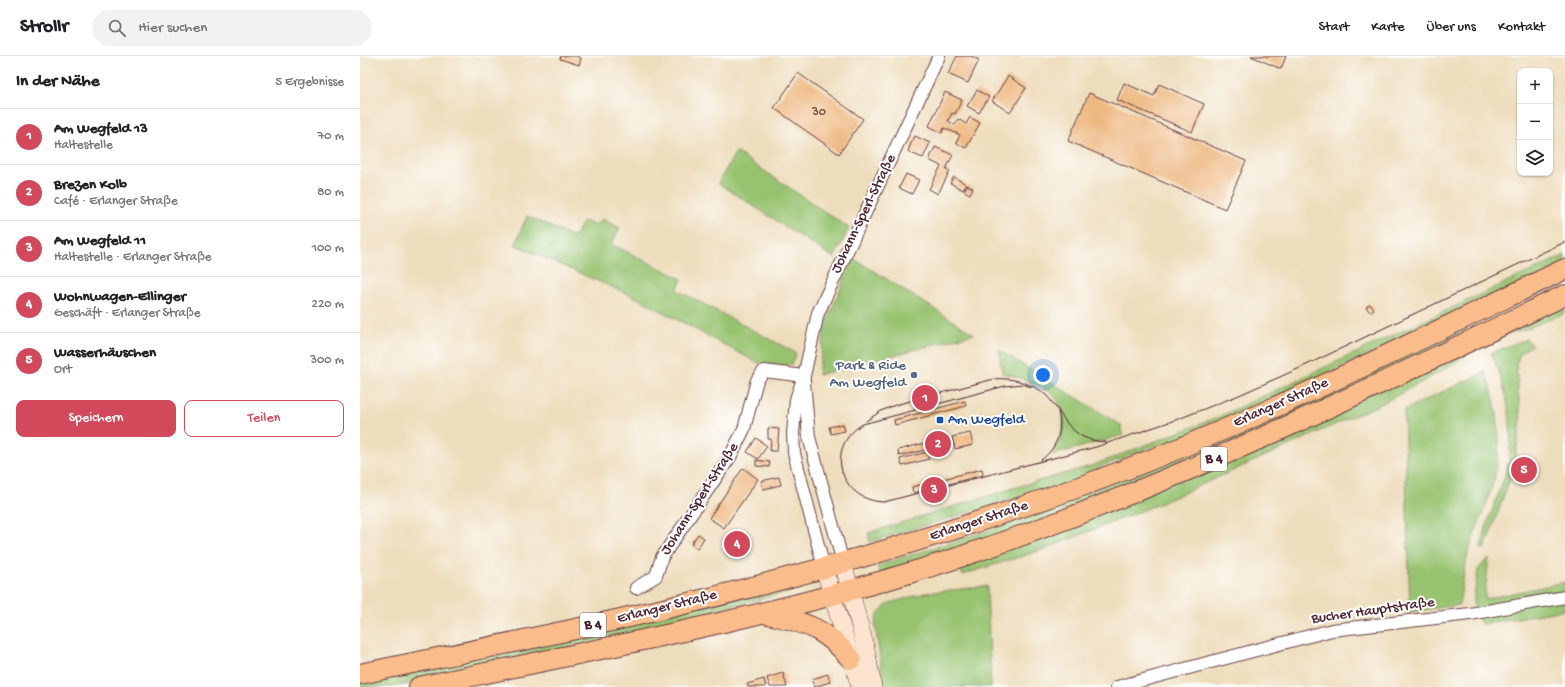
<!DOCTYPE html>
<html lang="de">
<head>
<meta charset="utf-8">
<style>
  :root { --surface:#fff; --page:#f2f2f2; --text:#202124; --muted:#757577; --line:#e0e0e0; --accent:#d1495b }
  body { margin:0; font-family:"Gochi Hand",sans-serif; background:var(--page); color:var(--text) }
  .controls { position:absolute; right:12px; top:12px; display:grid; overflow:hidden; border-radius:8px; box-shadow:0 1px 3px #0004 }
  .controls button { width:36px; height:36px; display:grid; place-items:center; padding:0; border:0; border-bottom:1px solid var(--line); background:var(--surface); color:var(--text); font:20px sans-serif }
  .you { position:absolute; left:683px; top:319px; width:14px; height:14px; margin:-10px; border:3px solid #fff; border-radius:50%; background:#1a73e8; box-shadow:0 0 0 6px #1a73e833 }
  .badge { display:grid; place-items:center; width:26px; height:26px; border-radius:50%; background:var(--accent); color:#fff; font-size:13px; font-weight:700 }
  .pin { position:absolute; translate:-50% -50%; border:2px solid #fff; box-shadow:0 1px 4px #0006 }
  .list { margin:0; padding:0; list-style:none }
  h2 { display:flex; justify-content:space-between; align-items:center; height:52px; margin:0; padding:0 16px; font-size:17px }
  h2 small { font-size:13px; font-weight:400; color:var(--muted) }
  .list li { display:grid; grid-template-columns:26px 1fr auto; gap:12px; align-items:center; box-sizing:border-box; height:56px; padding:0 16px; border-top:1px solid var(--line) }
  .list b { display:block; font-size:15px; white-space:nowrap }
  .list p { margin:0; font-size:13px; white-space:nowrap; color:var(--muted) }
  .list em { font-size:13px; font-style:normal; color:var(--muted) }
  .actions { display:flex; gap:8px; padding:12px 16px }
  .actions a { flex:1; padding:9px 0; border:1px solid var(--accent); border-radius:8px; text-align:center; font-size:14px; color:var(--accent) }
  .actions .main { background:var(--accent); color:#fff }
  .icon { flex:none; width:22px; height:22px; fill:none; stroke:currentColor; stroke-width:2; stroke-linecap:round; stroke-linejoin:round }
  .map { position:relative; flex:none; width:1205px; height:631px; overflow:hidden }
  header { display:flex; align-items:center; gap:24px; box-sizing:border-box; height:56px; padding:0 20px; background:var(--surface); border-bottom:1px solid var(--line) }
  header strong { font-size:19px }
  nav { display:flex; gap:22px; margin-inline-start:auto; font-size:14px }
  .search { width:280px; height:36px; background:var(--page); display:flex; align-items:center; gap:10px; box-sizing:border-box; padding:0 14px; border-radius:22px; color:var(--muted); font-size:15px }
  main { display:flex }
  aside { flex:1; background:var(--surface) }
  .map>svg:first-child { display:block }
  .green { fill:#97c370; stroke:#70714e }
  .building { fill:#eeb881 }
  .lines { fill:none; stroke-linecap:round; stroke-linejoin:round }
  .street-casing { stroke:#633c41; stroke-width:14 }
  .secondary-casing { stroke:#633c41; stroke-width:18 }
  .primary-casing { stroke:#633c41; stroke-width:22 }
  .street { stroke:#fff; stroke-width:12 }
  .secondary { stroke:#fde4d0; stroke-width:17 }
  .primary { stroke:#f9bc8a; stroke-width:20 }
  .tram { stroke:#4a1f2b; stroke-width:1 }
  .service-dot { fill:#5c6f8a; stroke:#fff; stroke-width:1.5 }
  .transit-dot { fill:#1a4fb4; stroke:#fff; stroke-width:1.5 }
  .labels { text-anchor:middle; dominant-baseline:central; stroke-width:4; stroke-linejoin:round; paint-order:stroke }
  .number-label { font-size:13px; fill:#734540 }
  .shield { fill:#fff; stroke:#80626b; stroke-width:1 }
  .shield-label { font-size:14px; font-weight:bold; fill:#4a1f2b }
  .street-label { font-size:15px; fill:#4a1f2b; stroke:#fff }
  .service-label { font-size:15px; fill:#4e5e75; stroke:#fff; text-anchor:end }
  .transit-label { font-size:15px; fill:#164399; stroke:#fff; text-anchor:start }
</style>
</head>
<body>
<header>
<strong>Strollr</strong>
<div class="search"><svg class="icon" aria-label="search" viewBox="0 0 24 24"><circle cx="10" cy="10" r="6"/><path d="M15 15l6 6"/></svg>Hier suchen</div>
<nav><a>Start</a><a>Karte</a><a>Über uns</a><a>Kontakt</a></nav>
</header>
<main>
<aside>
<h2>In der Nähe<small>5 Ergebnisse</small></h2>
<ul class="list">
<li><span class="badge">1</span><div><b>Am Wegfeld 13</b><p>Haltestelle</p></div><em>70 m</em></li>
<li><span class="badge">2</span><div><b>Brezen Kolb</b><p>Café · Erlanger Straße</p></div><em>80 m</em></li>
<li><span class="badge">3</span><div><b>Am Wegfeld 11</b><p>Haltestelle · Erlanger Straße</p></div><em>100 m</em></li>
<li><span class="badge">4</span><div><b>Wohnwagen-Ellinger</b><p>Geschäft · Erlanger Straße</p></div><em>220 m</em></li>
<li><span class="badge">5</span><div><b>Wasserhäuschen</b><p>Ort</p></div><em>300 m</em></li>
</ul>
<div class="actions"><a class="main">Speichern</a><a>Teilen</a></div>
</aside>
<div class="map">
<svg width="1205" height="631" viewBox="0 0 1205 631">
  <rect width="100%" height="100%" fill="#fff"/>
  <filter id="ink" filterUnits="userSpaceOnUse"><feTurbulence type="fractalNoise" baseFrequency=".025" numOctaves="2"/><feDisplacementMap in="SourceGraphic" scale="8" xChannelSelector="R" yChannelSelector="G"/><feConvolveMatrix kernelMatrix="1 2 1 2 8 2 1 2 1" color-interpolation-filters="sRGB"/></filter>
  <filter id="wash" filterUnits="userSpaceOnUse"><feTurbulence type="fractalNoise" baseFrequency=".012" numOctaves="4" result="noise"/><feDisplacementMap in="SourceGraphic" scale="16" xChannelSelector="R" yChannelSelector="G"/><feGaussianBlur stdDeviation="0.9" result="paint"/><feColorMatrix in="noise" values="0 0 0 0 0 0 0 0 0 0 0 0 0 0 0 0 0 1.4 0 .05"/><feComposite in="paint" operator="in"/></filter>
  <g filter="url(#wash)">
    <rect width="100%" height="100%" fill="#eeddbc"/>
    <g class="green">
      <path d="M376 96 489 172 474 202 358 127Z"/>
      <path d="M167 160 214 181 224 165 235 169 242 163 260 172 251 188 322 223 317 234 436 297 432 308 415 311 396 306 279 243 155 189Z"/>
      <path d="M1205 199V207L1156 231 803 392 797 389 733 414 730 420 510 486 508 477 643 435 731 410 856 362Z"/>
      <path d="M493 202 614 278 458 319 465 270Z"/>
      <path d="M1205 247V257L1169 272 1142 280 1111 295 1084 314 1023 347 801 447 685 493 602 519 601 513 632 498Z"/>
      <path d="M1104 270 1109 280 963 349 693 462 520 518 517 510 639 471 736 433Z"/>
      <path d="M1166 283 1173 289 1161 296 1156 308 1161 365 1154 411 1125 492 1120 493C1124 479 1128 465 1133 452 1139 435 1146 420 1149 402 1154 366 1146 330 1131 297Z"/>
      <path d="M639 294 761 369 763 379 693 399C720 344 691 330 642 317Z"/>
      <path d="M1125 316C1139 348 1143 389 1134 423 1128 449 1115 472 1108 498 1104 515 1102 532 1099 549L1050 556 1044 354Z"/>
      <path d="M1129 502 1125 534V543L1205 526V554L1121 568 1113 547 1118 513Z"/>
      <path d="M440 525 443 532 181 599 33 631H0V625Z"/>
      <path d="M627 530 631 631H524L515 568 518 557 529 547 565 537Z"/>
    </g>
    <g id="blocks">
      <g class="building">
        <path d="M201 0H216L221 2 219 9 200 3Z"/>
        <path d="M597 0H611L619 4 608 27 588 18Z"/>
        <path d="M891 0H926L921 13Z"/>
        <path d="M438 17 503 63 479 98 414 52Z"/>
        <path d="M648 20 666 32 650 57 632 45Z"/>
        <path d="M764 27 794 40 799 28 844 48 832 76 757 44Z"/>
        <path d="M617 34 629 41 619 57 607 50Z"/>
        <path d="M585 36 602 44 595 58 592 57 588 65 595 69 598 63 606 68 610 61 620 67 606 92 596 87 600 79 584 72 582 77 569 70Z"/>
        <path d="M729 37 886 105 865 153 708 85Z"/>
        <path d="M555 80 570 87 563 102 548 96 552 84H553Z"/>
        <path d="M575 91 593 99 586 113 590 115 578 138 569 133 581 110 569 104Z"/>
        <path d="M546 118 559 124 552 138 539 132Z"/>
        <path d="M594 121 606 128 603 134 590 127Z"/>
        <path d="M607 129 613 132 610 138 604 135Z"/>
        <path d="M1010 248 1014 253 1010 256 1006 251Z"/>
        <path d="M605 345 606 350 535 369 534 364Z"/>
        <path d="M483 368 485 375 471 378 469 371Z"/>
        <path d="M408 372 419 373 417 395H410L411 383H408Z"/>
        <path d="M610 377 613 389 595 393 592 381Z"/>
        <path d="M396 382 407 390 398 403 387 396Z"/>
        <path d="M588 382 591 394 575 398 572 386Z"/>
        <path d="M565 387 566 394 539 400 538 394Z"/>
        <path d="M567 396 569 403 542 410 540 403Z"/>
        <path d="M396 404 410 406 409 411 396 410Z"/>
        <path d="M1161 410 1167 411 1166 418 1160 417Z"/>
        <path d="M383 412 398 423 364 472 349 462Z"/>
        <path d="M622 413 623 419 553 437 552 431Z"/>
        <path d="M419 421 421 429 403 433 401 425Z"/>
        <path d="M338 478 344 482 337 493 331 488Z"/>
        <path d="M423 617 427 631H410L407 622Z"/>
        <path d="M468 618 470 626 454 631 452 623Z"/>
        <path d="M404 623 406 631H388L387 628Z"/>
      </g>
    </g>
  </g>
  <g filter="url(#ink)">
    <use href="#blocks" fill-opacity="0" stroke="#633c41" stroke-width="1"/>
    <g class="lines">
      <defs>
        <g id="street">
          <path d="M444 325 449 381 483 507"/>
          <path d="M464 512 434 397 433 378 436 343 444 320 458 257 579 0"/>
          <path d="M276 532 296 520 302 501 370 401 384 373 397 324 404 315 444 320"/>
          <path d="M757 631 972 574 1110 558 1205 541"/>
        </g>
        <g id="secondary">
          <path d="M483 507 506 593 513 631"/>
          <path d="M464 512 500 631"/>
        </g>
        <g id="primary">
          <path d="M404 557C445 567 463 570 491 603"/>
          <path d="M0 618C94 598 189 580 282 558 430 524 577 482 719 431 886 371 1046 290 1205 213"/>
          <path d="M59 631C238 593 420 560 594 503 805 433 1005 336 1205 239"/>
        </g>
      </defs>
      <use href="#street" class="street-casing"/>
      <use href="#secondary" class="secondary-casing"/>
      <use href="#primary" class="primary-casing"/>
      <use href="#street" class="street"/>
      <use href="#secondary" class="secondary"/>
      <use href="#primary" class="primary"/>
      <g class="tram">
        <path d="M672 331 662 328 645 330 503 368C463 391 480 445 524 446L736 391 821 362 877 340 940 312 1205 186"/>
        <path d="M506 365 521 355 535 349 634 323C654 321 680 329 692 346 700 356 706 369 717 377 726 384 736 385 746 386"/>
        <path d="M681 404C696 393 704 375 698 356"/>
      </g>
    </g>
  </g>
  <circle class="service-dot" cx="554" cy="319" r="4"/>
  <rect class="transit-dot" x="576" y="360" width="8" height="8" rx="2"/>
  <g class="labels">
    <g class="number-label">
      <text x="459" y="56">30</text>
    </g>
    <g class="shield">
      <rect x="841" y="391" width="26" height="24" rx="3"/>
      <rect x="220" y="557" width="26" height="24" rx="3"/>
    </g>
    <g class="shield-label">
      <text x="854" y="403">B 4</text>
      <text x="233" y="569">B 4</text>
    </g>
    <g class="street-label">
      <text transform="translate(504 158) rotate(-64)">Johann-Sperl-Straße</text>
      <text transform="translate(921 347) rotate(-24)">Erlanger Straße</text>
      <text transform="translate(340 443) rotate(-57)">Johann-Sperl-Straße</text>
      <text transform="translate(619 465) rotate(-18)">Erlanger Straße</text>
      <text transform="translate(307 551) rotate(-14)">Erlanger Straße</text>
      <text transform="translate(1013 555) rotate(-8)">Bucher Hauptstraße</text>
    </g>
    <g class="service-label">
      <text x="546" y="310">Park &amp; Ride<tspan x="546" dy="17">Am Wegfeld</tspan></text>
    </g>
    <g class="transit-label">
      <text x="588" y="364">Am Wegfeld</text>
    </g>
  </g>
</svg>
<div class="controls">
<button>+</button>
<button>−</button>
<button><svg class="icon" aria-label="layers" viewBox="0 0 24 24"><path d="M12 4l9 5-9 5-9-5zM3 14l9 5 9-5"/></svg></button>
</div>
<div class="you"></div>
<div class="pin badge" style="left:565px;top:342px">1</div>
<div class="pin badge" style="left:578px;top:388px">2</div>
<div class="pin badge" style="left:574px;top:434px">3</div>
<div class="pin badge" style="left:377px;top:488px">4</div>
<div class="pin badge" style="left:1164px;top:414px">5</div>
</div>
</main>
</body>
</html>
